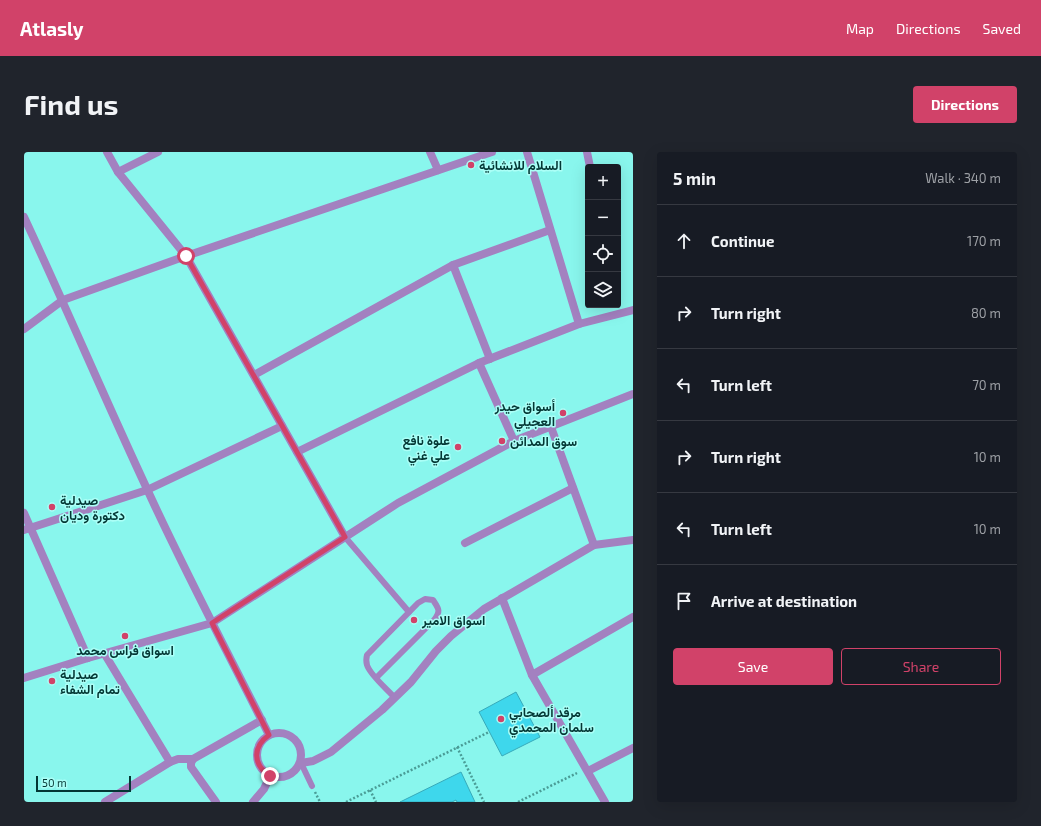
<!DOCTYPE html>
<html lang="en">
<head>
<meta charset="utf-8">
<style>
  :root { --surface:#171b24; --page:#20242c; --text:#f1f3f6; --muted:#9ea1a6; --line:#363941; --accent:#d14269 }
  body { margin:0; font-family:"Exo 2",Vazirmatn,sans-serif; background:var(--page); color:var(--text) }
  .controls { position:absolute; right:12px; top:12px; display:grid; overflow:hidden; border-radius:4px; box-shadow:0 4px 16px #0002 }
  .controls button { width:36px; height:36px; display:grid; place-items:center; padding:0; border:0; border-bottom:1px solid var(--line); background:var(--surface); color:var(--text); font:20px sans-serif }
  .scale { position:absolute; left:12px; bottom:10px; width:95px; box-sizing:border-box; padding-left:4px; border:2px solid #033734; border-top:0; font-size:11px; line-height:14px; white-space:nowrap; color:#033734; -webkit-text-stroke:3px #abfff7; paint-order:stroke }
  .stop { position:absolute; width:12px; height:12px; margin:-9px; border:3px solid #d14269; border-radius:50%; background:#fff }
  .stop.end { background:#d14269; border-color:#fff; box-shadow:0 1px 4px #0008 }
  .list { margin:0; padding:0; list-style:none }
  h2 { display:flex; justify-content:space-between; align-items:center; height:52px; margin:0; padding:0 16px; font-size:17px }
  h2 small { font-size:13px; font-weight:400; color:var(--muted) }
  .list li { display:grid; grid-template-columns:26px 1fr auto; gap:12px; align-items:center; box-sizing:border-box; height:72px; padding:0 16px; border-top:1px solid var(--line) }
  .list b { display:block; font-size:15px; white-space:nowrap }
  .list em { font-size:13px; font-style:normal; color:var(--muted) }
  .actions { display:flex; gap:8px; padding:12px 16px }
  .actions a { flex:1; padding:9px 0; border:1px solid var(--accent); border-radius:4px; text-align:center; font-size:14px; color:var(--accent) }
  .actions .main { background:var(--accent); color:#fff }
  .icon { flex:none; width:22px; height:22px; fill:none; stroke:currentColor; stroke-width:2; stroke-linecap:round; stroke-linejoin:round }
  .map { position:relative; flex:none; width:609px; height:650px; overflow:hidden; border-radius:4px }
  header { display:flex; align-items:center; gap:24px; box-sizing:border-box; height:56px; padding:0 20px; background:var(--accent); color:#fff }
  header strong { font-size:19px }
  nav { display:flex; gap:22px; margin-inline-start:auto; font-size:14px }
  .intro { display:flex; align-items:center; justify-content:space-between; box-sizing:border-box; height:96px; padding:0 24px }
  h1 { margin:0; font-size:28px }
  .button { padding:10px 18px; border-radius:4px; background:var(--accent); color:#fff; font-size:14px; font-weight:700 }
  main { display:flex; gap:24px; padding:0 24px }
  aside { flex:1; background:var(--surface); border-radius:4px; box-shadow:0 4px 16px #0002 }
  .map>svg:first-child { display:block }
  .building { fill:#3ed7ec; stroke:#37aaba }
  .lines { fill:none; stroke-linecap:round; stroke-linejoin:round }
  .path { stroke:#4a9c96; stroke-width:2.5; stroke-dasharray:2 2; stroke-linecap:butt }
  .lane { stroke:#a381c0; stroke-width:6 }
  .street { stroke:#a381c0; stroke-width:8 }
  .route { stroke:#d14269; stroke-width:5 }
  .poi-dot { fill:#d14269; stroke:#abfff7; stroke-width:1.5 }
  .labels { text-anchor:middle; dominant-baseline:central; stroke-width:3; stroke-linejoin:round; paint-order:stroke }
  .poi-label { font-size:13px; font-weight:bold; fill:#033734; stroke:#abfff7; text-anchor:start }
</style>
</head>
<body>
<header>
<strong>Atlasly</strong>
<nav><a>Map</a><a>Directions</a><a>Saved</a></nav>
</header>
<div class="intro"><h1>Find us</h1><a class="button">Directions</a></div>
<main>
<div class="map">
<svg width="609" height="650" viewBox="0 0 609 650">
  <rect width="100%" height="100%" fill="#89f6ed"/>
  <g class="building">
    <path d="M492 540 516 585 478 604 455 560Z"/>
    <path d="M437 620 451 650H433L432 648 428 650H376Z"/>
  </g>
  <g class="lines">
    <g class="path">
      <path d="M433 595 460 650"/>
      <path d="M346 638 352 650"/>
      <path d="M291 640 296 650"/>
      <path d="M322 650 465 580"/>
      <path d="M494 650 553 621"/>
    </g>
    <g class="lane">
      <path d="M321 385 385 460"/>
      <path d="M352 526 410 468C417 459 415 457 409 448L401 447 394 451 343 503C342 507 342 510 343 513 346 523 363 537 371 546"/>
      <path d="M277 611 288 634"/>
    </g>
    <g class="street">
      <path d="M83 0 94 20 162 104 321 385"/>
      <path d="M406 0 414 18"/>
      <path d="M503 0 555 172"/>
      <path d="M563 0 566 15"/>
      <path d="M94 20 134 0"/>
      <path d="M0 65C42 155 81 247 123 337 161 420 204 501 245 583"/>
      <path d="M429 113 466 207"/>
      <path d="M0 177 39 148 162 104 468 0"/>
      <path d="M455 211 490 289"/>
      <path d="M230 223 429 113 526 78"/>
      <path d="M527 275 570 393"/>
      <path d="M273 300 455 211 555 172 609 158"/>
      <path d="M0 361 64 506"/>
      <path d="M0 378 123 338 258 274"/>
      <path d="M441 391 549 336"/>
      <path d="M478 446 508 523 581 650"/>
      <path d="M80 501 146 610"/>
      <path d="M508 523 609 465"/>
      <path d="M0 526 64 506 188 471 374 351 490 289 609 242"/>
      <circle cx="255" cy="603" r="22"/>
      <path d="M277 611 289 609 307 600 358 558 387 530 412 499 427 484 460 457 570 393 609 388"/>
      <path d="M564 619 609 596"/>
      <path d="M81 650 146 610 154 607H169"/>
      <path d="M192 650 167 615V611L169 607 238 568"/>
      <path d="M229 650 240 637 246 624"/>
    </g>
  </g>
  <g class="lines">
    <path class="route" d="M162 104 321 385 188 471 245 583C228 595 229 613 246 624"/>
  </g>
  <g class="poi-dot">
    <circle cx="447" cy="13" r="4"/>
    <circle cx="539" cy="261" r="4"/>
    <circle cx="478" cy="289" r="4"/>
    <circle cx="434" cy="295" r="4"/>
    <circle cx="28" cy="355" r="4"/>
    <circle cx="390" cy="468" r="4"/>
    <circle cx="101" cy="484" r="4"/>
    <circle cx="28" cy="529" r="4"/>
    <circle cx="477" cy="567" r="4"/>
  </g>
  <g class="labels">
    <g class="poi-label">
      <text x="455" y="13">السلام للانشائية</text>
      <text x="531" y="254" text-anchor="end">أسواق حيدر<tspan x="531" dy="15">العجيلي</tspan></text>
      <text x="426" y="288" text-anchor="end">علوة نافع<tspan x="426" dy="15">علي غني</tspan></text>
      <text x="486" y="289">سوق المدائن</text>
      <text x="36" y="348">صيدلية<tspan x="36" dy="15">دكتورة وديان</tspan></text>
      <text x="398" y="468">اسواق الامير</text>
      <text x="101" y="498" text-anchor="middle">اسواق فراس محمد</text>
      <text x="36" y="522">صيدلية<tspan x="36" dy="15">تمام الشفاء</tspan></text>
      <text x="485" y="560">مرقد ألصحابي<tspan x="485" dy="15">سلمان المحمدي</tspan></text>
    </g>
  </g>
</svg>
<div class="controls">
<button>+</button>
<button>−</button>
<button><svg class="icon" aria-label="locate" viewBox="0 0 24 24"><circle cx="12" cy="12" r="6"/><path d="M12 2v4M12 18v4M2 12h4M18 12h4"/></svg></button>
<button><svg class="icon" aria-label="layers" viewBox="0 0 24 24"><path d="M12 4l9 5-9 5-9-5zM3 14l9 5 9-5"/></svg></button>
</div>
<div class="scale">50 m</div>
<div class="stop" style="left:162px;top:104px"></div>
<div class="stop end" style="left:246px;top:624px"></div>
</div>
<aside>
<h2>5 min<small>Walk · 340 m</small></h2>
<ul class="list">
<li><svg class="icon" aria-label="ahead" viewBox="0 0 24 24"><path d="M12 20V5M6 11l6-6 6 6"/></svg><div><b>Continue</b></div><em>170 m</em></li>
<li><svg class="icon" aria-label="right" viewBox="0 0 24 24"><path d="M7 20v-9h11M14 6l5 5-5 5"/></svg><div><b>Turn right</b></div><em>80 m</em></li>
<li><svg class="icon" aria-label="left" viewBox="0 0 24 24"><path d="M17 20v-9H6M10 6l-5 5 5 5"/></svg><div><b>Turn left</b></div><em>70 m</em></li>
<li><svg class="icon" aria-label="right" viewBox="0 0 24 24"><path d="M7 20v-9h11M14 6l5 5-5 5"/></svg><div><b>Turn right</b></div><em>10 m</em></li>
<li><svg class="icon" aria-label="left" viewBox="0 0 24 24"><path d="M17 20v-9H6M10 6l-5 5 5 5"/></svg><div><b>Turn left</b></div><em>10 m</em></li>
<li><svg class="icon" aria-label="arrive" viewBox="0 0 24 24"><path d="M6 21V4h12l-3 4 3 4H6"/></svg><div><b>Arrive at destination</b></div></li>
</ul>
<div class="actions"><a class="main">Save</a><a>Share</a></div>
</aside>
</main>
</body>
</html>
